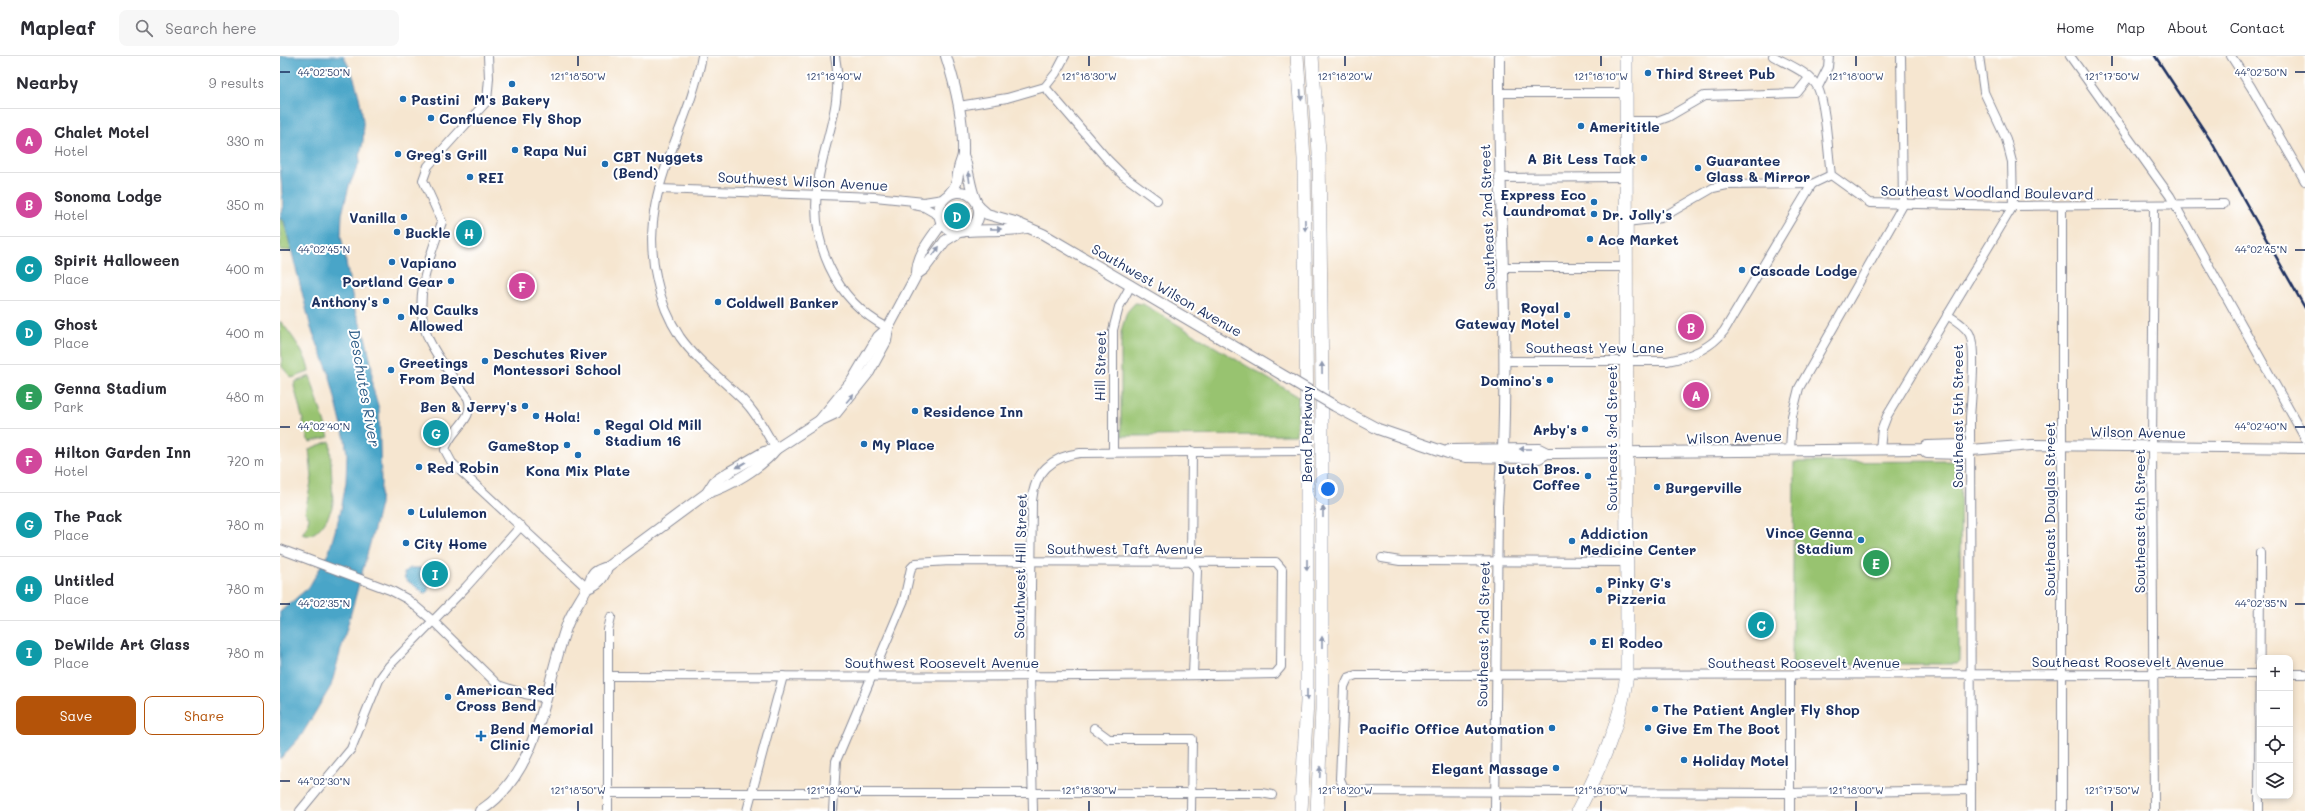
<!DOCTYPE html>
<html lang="en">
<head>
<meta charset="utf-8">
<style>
  :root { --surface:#fff; --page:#f7f7f7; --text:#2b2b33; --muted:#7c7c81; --line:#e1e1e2; --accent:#b45309 }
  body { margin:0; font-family:Mali,sans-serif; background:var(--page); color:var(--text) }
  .controls { position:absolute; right:12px; bottom:12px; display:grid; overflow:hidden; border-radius:8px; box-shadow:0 2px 6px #0003 }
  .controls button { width:36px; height:36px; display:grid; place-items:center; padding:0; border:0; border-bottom:1px solid var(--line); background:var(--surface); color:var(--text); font:20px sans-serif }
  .you { position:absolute; left:1048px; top:433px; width:14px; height:14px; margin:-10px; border:3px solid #fff; border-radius:50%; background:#1a73e8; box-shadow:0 0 0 6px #1a73e833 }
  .badge { display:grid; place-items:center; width:26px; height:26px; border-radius:50%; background:var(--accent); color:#fff; font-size:13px; font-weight:700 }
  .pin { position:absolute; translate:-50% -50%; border:2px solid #fff; box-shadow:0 1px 4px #0006 }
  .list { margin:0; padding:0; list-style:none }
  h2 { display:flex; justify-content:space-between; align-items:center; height:52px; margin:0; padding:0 16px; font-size:17px }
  h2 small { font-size:13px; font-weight:400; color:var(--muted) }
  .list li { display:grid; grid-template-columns:26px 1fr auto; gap:12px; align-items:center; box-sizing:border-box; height:64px; padding:0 16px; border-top:1px solid var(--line) }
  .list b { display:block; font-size:15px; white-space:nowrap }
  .list p { margin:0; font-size:13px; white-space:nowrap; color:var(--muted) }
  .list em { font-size:13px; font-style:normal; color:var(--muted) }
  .actions { display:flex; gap:8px; padding:12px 16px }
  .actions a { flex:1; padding:9px 0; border:1px solid var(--accent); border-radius:8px; text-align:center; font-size:14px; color:var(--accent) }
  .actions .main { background:var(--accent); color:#fff }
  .icon { flex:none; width:22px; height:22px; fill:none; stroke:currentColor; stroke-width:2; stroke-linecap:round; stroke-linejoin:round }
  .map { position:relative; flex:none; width:2025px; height:755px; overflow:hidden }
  header { display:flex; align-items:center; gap:24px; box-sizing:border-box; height:56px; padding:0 20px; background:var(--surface); border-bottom:1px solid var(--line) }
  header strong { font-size:19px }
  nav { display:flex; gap:22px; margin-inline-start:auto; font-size:14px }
  .search { width:280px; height:36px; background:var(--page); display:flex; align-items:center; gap:10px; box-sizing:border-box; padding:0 14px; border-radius:8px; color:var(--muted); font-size:15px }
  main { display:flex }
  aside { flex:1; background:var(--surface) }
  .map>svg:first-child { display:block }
  .green { fill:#98c370; stroke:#5a7967 }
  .water { fill:#4aa5c8; stroke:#326a93 }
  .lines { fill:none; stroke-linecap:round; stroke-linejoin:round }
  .minor-casing { stroke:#888a97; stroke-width:10 }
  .tertiary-casing { stroke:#888a97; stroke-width:12 }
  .primary-casing { stroke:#888a97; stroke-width:14 }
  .trunk-casing { stroke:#888a97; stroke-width:14 }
  .minor { stroke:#fff; stroke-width:8 }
  .tertiary { stroke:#fff; stroke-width:10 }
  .primary { stroke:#fff; stroke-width:13 }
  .trunk { stroke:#fff; stroke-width:13 }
  .rail { stroke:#1b2f5e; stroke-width:2.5 }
  .tertiary-bridge-casing { stroke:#888a97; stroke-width:12; stroke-linecap:butt }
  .tertiary-bridge { stroke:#fff; stroke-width:10 }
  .oneway { fill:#8d97ae }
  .ticks { fill:none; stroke:#1b2f5e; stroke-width:1.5 }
  .poi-dot { fill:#1f6fb2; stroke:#fff; stroke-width:1.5 }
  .labels { text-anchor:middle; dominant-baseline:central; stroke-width:4; stroke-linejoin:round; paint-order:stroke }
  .poi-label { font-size:14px; font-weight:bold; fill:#1b2f5e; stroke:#fff; text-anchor:start }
  .street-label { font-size:14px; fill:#1b2f5e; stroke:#fff }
  .water-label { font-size:15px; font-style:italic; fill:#2e5e88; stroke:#fff }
  .ticks-label { font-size:10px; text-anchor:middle; fill:#1b2f5e; stroke:#fff; stroke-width:4; stroke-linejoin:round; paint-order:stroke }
</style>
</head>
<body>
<header>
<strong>Mapleaf</strong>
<div class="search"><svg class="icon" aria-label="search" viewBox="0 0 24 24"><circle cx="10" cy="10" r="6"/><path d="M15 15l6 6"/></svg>Search here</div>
<nav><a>Home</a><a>Map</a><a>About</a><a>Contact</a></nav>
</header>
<main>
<aside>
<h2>Nearby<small>9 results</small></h2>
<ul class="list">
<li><span class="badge" style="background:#d1479c">A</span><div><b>Chalet Motel</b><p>Hotel</p></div><em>330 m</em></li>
<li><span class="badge" style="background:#d1479c">B</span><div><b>Sonoma Lodge</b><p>Hotel</p></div><em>350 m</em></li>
<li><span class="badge" style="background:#0f9aa8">C</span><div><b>Spirit Halloween</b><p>Place</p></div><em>400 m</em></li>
<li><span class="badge" style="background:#0f9aa8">D</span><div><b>Ghost</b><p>Place</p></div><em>400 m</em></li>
<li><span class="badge" style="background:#2e9e5b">E</span><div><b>Genna Stadium</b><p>Park</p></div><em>480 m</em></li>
<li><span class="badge" style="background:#d1479c">F</span><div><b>Hilton Garden Inn</b><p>Hotel</p></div><em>720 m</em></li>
<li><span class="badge" style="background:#0f9aa8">G</span><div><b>The Pack</b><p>Place</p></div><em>780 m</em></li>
<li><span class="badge" style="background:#0f9aa8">H</span><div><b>Untitled</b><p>Place</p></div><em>780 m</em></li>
<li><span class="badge" style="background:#0f9aa8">I</span><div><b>DeWilde Art Glass</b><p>Place</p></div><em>780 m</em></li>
</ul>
<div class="actions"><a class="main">Save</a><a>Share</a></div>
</aside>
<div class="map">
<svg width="2025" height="755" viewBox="0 0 2025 755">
  <rect width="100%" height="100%" fill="#fff"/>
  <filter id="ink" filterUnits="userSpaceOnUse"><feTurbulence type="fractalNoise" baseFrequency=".025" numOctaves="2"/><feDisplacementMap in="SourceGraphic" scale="8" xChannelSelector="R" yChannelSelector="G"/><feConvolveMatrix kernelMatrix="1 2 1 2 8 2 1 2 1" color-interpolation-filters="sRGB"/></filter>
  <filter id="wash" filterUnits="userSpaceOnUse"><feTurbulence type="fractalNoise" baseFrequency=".012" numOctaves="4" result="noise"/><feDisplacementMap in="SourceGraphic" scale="16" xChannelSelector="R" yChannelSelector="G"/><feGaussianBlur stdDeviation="0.9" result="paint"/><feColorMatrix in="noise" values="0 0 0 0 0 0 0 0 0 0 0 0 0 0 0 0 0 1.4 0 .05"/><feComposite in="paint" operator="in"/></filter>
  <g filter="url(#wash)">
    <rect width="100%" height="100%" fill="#f6e6d0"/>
    <g class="green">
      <circle cx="679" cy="156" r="12"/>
      <path d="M0 162 4 165 12 195 0 194Z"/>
      <path d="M855 247 863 248 1019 341 1016 379 841 380V275L847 256Z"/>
      <path d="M0 265C9 274 30 305 29 316L12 322 2 311Z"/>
      <path d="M30 320 49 381 30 386 28 384 14 330 15 326Z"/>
      <path d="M50 385 53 447C51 459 36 485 22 478L27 470 29 461 25 456 32 421 29 393Z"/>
      <path d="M1679 405 1681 409 1679 605 1676 608H1512L1514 406Z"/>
    </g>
    <g class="water">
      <path d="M0 0H64C66 7 71 13 73 20 80 39 89 81 79 99L80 105 69 130 62 158 61 179 75 255 85 280 92 312V329L99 353 101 427 100 448 94 473 51 630 21 680 0 703V556L29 531 49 496 61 454 66 426 67 398 65 383 49 317 31 272 4 165 0 162 3 153 0 106Z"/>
      <path d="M130 512H140L144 516V521L149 531 147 537 145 538 125 523 124 517Z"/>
    </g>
  </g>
  <g filter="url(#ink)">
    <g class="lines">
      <defs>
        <g id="minor">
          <path d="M208 0 209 22 207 45 148 110 143 124 162 166C149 203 131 246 149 284 159 305 175 324 188 342 196 364 169 374 165 394L172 407 307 532"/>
          <path d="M422 0C407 81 356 137 377 225 381 245 389 264 400 281 417 305 443 324 464 345 478 359 486 377 496 393"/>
          <path d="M555 0C564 47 545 81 538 126 529 185 554 244 608 272"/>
          <path d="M1493 0C1507 8 1531 17 1538 32 1546 49 1548 98 1551 119L1590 147 1733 150 1944 148"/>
          <path d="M1790 0 1890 140 2025 382"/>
          <path d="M1951 0 1971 31 2025 125"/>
          <path d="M765 31 827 103 843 119 877 144"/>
          <path d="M1538 31 1548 11 1549 0"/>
          <path d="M1218 37H1347"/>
          <path d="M679 50 727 42 765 31 776 17 785 0"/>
          <path d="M1346 65H1377L1388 61 1424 40 1517 37 1529 22"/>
          <path d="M1219 122 1346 121"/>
          <path d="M379 133 595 141 644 146 663 143"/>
          <path d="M634 149 644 151 658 159"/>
          <path d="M1782 150V755"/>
          <path d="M1346 166 1381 162 1433 132 1447 129 1532 128"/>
          <path d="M1222 211H1347"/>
          <path d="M1667 259C1675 264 1683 268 1689 277 1697 290 1691 344 1690 362L1691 755"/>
          <path d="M1225 305H1387C1410 301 1430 293 1444 275L1532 128 1551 119"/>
          <path d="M1510 394 1512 360 1519 332 1623 149 1621 0"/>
          <path d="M1600 394 1602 373 1607 360 1733 150 1732 106 1726 83 1704 36 1699 0"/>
          <path d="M912 395 911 505 917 515 913 619"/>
          <path d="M833 396V274L839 251 851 229"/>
          <path d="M0 493 110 534 127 543 153 565 218 629 245 638 266 642"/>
          <path d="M1102 502 1120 505 1347 506"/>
          <path d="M2010 618H2025"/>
          <path d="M1510 619V755"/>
          <path d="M328 620C550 620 773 622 995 618L1001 611 1002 513 996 506 670 505 636 507 631 512 624 544 556 705 553 755"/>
          <path d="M814 672 829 683H912L911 755"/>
          <path d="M1691 734 1510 737 1071 735 1064 732 1060 723 1064 631 1068 622 1076 619 1980 618"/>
          <path d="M328 737H981L992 739"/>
          <path d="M20 755 71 693 99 624 109 610 186 531 241 470"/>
          <path d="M328 755V574L331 561"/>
          <path d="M467 755 503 620"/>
          <path d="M753 755 750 619 752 445C754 417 772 400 800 397L1027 395"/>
          <path d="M1215 755 1218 450 1221 402"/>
          <path d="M1874 755 1872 390 1874 150"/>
          <path d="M1979 755 1980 497"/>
        </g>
        <g id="tertiary">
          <path d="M666 0C676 31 684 64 683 97 683 102 680 107 679 112 677 122 678 129 670 137"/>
          <path d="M1219 0C1218 131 1228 262 1223 393"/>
          <path d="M683 99C689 113 689 129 695 143"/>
          <circle cx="679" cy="156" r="20"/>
          <path d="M698 150 707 158 735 166 763 178 1011 324"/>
          <path d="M687 175C706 173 727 176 746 172"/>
          <path d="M637 218C637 198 651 183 662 167"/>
          <path d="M1055 350 1098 373 1168 397 1186 401 1259 402 1267 397H1273L1643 393 1647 390 1683 389 1691 394"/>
          <path d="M540 364 572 325 598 281 608 272"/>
          <path d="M1643 393 1647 397 1683 398 1691 394 1752 389 2025 392"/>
          <path d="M1169 394 1259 393 1267 397"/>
          <path d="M427 437C448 431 482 411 496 393"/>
          <path d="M307 532C318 529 324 522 327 511"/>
          <path d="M200 755C261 716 264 631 287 569 292 556 300 545 306 534 314 521 308 517 327 511L427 437 434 426 449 416 484 396 496 393 539 365 556 357 589 316 606 285 608 272 637 218 644 213 665 185 679 176"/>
        </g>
        <path id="primary" d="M1298 755C1321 710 1340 669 1347 619L1346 0"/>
        <g id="trunk">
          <path d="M1017 0 1024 103 1027 367V645L1021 755"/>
          <path d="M1032 0 1039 96 1042 331V653L1037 755"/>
        </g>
      </defs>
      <use href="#minor" class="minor-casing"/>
      <use href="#tertiary" class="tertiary-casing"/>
      <use href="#primary" class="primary-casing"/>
      <use href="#trunk" class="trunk-casing"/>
      <use href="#minor" class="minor"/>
      <use href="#tertiary" class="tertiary"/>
      <use href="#primary" class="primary"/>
      <use href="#trunk" class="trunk"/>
      <path class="rail" d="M1875 0 1931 85 2025 252"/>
      <defs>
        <path id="tertiary-bridge" d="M1011 324 1055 350"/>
      </defs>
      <use href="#tertiary-bridge" class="tertiary-bridge-casing"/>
      <use href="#tertiary-bridge" class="tertiary-bridge"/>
    </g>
    <defs><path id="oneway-solid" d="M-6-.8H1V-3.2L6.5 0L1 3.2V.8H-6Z"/></defs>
    <g class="oneway">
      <use href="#oneway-solid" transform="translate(1021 39) rotate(86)"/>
      <use href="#oneway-solid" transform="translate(689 121) rotate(-97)"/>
      <use href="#oneway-solid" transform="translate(1025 169) rotate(89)"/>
      <use href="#oneway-solid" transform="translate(716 173) rotate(1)"/>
      <use href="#oneway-solid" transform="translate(656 195) rotate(-53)"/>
      <use href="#oneway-solid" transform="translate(1042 312) rotate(-91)"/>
      <use href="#oneway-solid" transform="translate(570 342) rotate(-50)"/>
      <use href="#oneway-solid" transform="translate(1245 393) rotate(180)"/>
      <use href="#oneway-solid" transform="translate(461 409) rotate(149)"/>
      <use href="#oneway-solid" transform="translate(1043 456) rotate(-90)"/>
      <use href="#oneway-solid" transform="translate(1027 509) rotate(90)"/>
      <use href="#oneway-solid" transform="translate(1042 586) rotate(-90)"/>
      <use href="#oneway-solid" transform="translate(1027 639) rotate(90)"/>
      <use href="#oneway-solid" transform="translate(1040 716) rotate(-87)"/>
    </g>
  </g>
  <path class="ticks" d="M298 0V10M554 0V10M809 0V10M1065 0V10M1321 0V10M1576 0V10M1832 0V10M0 16H10M2015 16H2025M0 194H10M2015 194H2025M0 371H10M2015 371H2025M0 548H10M2015 548H2025M0 725H10M298 745V755M554 745V755M809 745V755M1065 745V755M1321 745V755M1576 745V755M1832 745V755"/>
  <g class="poi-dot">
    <circle cx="1368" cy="17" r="4"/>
    <circle cx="232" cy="28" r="4"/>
    <circle cx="123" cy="43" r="4"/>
    <circle cx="151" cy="62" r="4"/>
    <circle cx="1301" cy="70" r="4"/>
    <circle cx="235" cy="94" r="4"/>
    <circle cx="118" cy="98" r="4"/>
    <circle cx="1364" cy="102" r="4"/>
    <circle cx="325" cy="108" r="4"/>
    <circle cx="1418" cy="112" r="4"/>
    <circle cx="190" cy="121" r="4"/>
    <circle cx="1314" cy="146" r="4"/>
    <circle cx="1314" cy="158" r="4"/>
    <circle cx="124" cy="161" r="4"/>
    <circle cx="117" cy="176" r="4"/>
    <circle cx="1310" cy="183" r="4"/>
    <circle cx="112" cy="206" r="4"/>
    <circle cx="1462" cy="214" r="4"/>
    <circle cx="171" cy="225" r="4"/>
    <circle cx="106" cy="245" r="4"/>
    <circle cx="438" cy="246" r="4"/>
    <circle cx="1287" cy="259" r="4"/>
    <circle cx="121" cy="261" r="4"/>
    <circle cx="205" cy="305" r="4"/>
    <circle cx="111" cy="314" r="4"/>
    <circle cx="1270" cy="324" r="4"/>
    <circle cx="245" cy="350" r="4"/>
    <circle cx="635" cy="355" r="4"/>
    <circle cx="256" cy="360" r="4"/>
    <circle cx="1305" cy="373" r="4"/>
    <circle cx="317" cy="376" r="4"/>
    <circle cx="584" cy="388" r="4"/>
    <circle cx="287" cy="389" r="4"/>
    <circle cx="298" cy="399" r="4"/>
    <circle cx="139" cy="411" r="4"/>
    <circle cx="1308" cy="420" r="4"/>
    <circle cx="1377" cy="431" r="4"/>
    <circle cx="131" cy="456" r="4"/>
    <circle cx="1581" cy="484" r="4"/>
    <circle cx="1292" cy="485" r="4"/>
    <circle cx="126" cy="487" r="4"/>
    <circle cx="1319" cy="534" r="4"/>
    <circle cx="1313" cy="586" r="4"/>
    <circle cx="168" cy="641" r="4"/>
    <circle cx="1375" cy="653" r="4"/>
    <circle cx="1272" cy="672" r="4"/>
    <circle cx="1368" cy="672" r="4"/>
    <path d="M199 674h4v4h4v4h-4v4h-4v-4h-4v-4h4z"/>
    <circle cx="1404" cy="704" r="4"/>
    <circle cx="1276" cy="712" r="4"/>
  </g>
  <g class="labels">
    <g class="poi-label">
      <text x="1376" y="17">Third Street Pub</text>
      <text x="131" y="43">Pastini</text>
      <text x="232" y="43" text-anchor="middle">M's Bakery</text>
      <text x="159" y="62">Confluence Fly Shop</text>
      <text x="1309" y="70">Amerititle</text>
      <text x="243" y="94">Rapa Nui</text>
      <text x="126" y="98">Greg's Grill</text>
      <text x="333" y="100">CBT Nuggets<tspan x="333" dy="16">(Bend)</tspan></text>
      <text x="1356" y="102" text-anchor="end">A Bit Less Tack</text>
      <text x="1426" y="104">Guarantee<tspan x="1426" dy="16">Glass &amp; Mirror</tspan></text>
      <text x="198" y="121">REI</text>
      <text x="1306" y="138" text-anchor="end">Express Eco<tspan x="1306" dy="16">Laundromat</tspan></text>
      <text x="1322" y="158">Dr. Jolly's</text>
      <text x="116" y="161" text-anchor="end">Vanilla</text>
      <text x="125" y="176">Buckle</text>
      <text x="1318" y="183">Ace Market</text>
      <text x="120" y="206">Vapiano</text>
      <text x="1470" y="214">Cascade Lodge</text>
      <text x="163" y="225" text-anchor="end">Portland Gear</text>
      <text x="98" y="245" text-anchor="end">Anthony's</text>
      <text x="446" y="246">Coldwell Banker</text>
      <text x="1279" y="251" text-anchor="end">Royal<tspan x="1279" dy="16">Gateway Motel</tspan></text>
      <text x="129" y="253">No Caulks<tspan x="129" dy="16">Allowed</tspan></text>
      <text x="213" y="297">Deschutes River<tspan x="213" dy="16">Montessori School</tspan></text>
      <text x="119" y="306">Greetings<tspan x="119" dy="16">From Bend</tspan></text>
      <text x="1262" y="324" text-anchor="end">Domino's</text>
      <text x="237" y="350" text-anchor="end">Ben &amp; Jerry's</text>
      <text x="643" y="355">Residence Inn</text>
      <text x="264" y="360">Hola!</text>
      <text x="325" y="368">Regal Old Mill<tspan x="325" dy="16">Stadium 16</tspan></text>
      <text x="1297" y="373" text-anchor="end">Arby's</text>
      <text x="592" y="388">My Place</text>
      <text x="279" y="389" text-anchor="end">GameStop</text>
      <text x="147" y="411">Red Robin</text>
      <text x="1300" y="412" text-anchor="end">Dutch Bros.<tspan x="1300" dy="16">Coffee</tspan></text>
      <text x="298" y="414" text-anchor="middle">Kona Mix Plate</text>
      <text x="1385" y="431">Burgerville</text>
      <text x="139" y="456">Lululemon</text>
      <text x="1573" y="476" text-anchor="end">Vince Genna<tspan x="1573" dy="16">Stadium</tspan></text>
      <text x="1300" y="477">Addiction<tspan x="1300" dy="16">Medicine Center</tspan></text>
      <text x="134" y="487">City Home</text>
      <text x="1327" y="526">Pinky G's<tspan x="1327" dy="16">Pizzeria</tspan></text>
      <text x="1321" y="586">El Rodeo</text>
      <text x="176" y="633">American Red<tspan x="176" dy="16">Cross Bend</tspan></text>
      <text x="1383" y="653">The Patient Angler Fly Shop</text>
      <text x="210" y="672">Bend Memorial<tspan x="210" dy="16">Clinic</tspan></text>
      <text x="1264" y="672" text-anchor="end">Pacific Office Automation</text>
      <text x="1376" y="672">Give Em The Boot</text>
      <text x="1412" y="704">Holiday Motel</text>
      <text x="1268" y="712" text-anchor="end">Elegant Massage</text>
    </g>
    <g class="street-label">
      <text transform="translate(523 125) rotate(3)">Southwest Wilson Avenue</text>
      <text transform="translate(1707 136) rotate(1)">Southeast Woodland Boulevard</text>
      <text transform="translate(1207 161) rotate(-92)">Southeast 2nd Street</text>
      <text transform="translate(887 234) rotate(30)">Southwest Wilson Avenue</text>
      <text x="1315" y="291">Southeast Yew Lane</text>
      <text transform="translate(820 310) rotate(-89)">Hill Street</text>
      <text transform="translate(1677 360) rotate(-90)">Southeast 5th Street</text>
      <text transform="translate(1858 376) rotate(1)">Wilson Avenue</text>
      <text transform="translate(1026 378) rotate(-90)">Bend Parkway</text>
      <text transform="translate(1454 381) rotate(-2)">Wilson Avenue</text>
      <text transform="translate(1331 382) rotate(-90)">Southeast 3rd Street</text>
      <text transform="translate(1769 453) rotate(-90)">Southeast Douglas Street</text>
      <text transform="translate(1859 465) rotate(-90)">Southeast 6th Street</text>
      <text x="845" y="492">Southwest Taft Avenue</text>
      <text transform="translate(740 510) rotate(-89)">Southwest Hill Street</text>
      <text transform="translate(1203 578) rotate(-89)">Southeast 2nd Street</text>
      <text x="1848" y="605">Southeast Roosevelt Avenue</text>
      <text x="662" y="606">Southwest Roosevelt Avenue</text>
      <text x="1524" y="606">Southeast Roosevelt Avenue</text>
    </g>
    <g class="water-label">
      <text transform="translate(85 332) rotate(80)">Deschutes River</text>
    </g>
  </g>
  <g class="ticks-label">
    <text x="44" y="20">44°02'50"N</text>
    <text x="1981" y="20">44°02'50"N</text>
    <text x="298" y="24">121°18'50"W</text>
    <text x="554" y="24">121°18'40"W</text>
    <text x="809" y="24">121°18'30"W</text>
    <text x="1065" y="24">121°18'20"W</text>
    <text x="1321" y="24">121°18'10"W</text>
    <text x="1576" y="24">121°18'00"W</text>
    <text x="1832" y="24">121°17'50"W</text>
    <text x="44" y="197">44°02'45"N</text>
    <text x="1981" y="197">44°02'45"N</text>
    <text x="44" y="374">44°02'40"N</text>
    <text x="1981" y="374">44°02'40"N</text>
    <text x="44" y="551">44°02'35"N</text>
    <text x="1981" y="551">44°02'35"N</text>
    <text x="44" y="729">44°02'30"N</text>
    <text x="298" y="738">121°18'50"W</text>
    <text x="554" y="738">121°18'40"W</text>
    <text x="809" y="738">121°18'30"W</text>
    <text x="1065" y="738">121°18'20"W</text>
    <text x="1321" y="738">121°18'10"W</text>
    <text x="1576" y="738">121°18'00"W</text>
    <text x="1832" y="738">121°17'50"W</text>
  </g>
</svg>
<div class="controls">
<button>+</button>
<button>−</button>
<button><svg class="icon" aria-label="locate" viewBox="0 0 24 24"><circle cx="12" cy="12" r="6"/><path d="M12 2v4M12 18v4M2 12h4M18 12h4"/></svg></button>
<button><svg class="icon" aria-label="layers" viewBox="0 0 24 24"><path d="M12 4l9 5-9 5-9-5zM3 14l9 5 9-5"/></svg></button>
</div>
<div class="you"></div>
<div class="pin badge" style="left:1416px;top:339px;background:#d1479c">A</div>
<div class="pin badge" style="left:1411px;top:271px;background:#d1479c">B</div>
<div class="pin badge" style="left:1481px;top:569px;background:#0f9aa8">C</div>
<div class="pin badge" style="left:677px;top:160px;background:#0f9aa8">D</div>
<div class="pin badge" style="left:1596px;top:507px;background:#2e9e5b">E</div>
<div class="pin badge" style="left:242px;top:230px;background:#d1479c">F</div>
<div class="pin badge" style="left:156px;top:377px;background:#0f9aa8">G</div>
<div class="pin badge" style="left:189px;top:177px;background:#0f9aa8">H</div>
<div class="pin badge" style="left:155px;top:518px;background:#0f9aa8">I</div>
</div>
</main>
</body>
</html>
